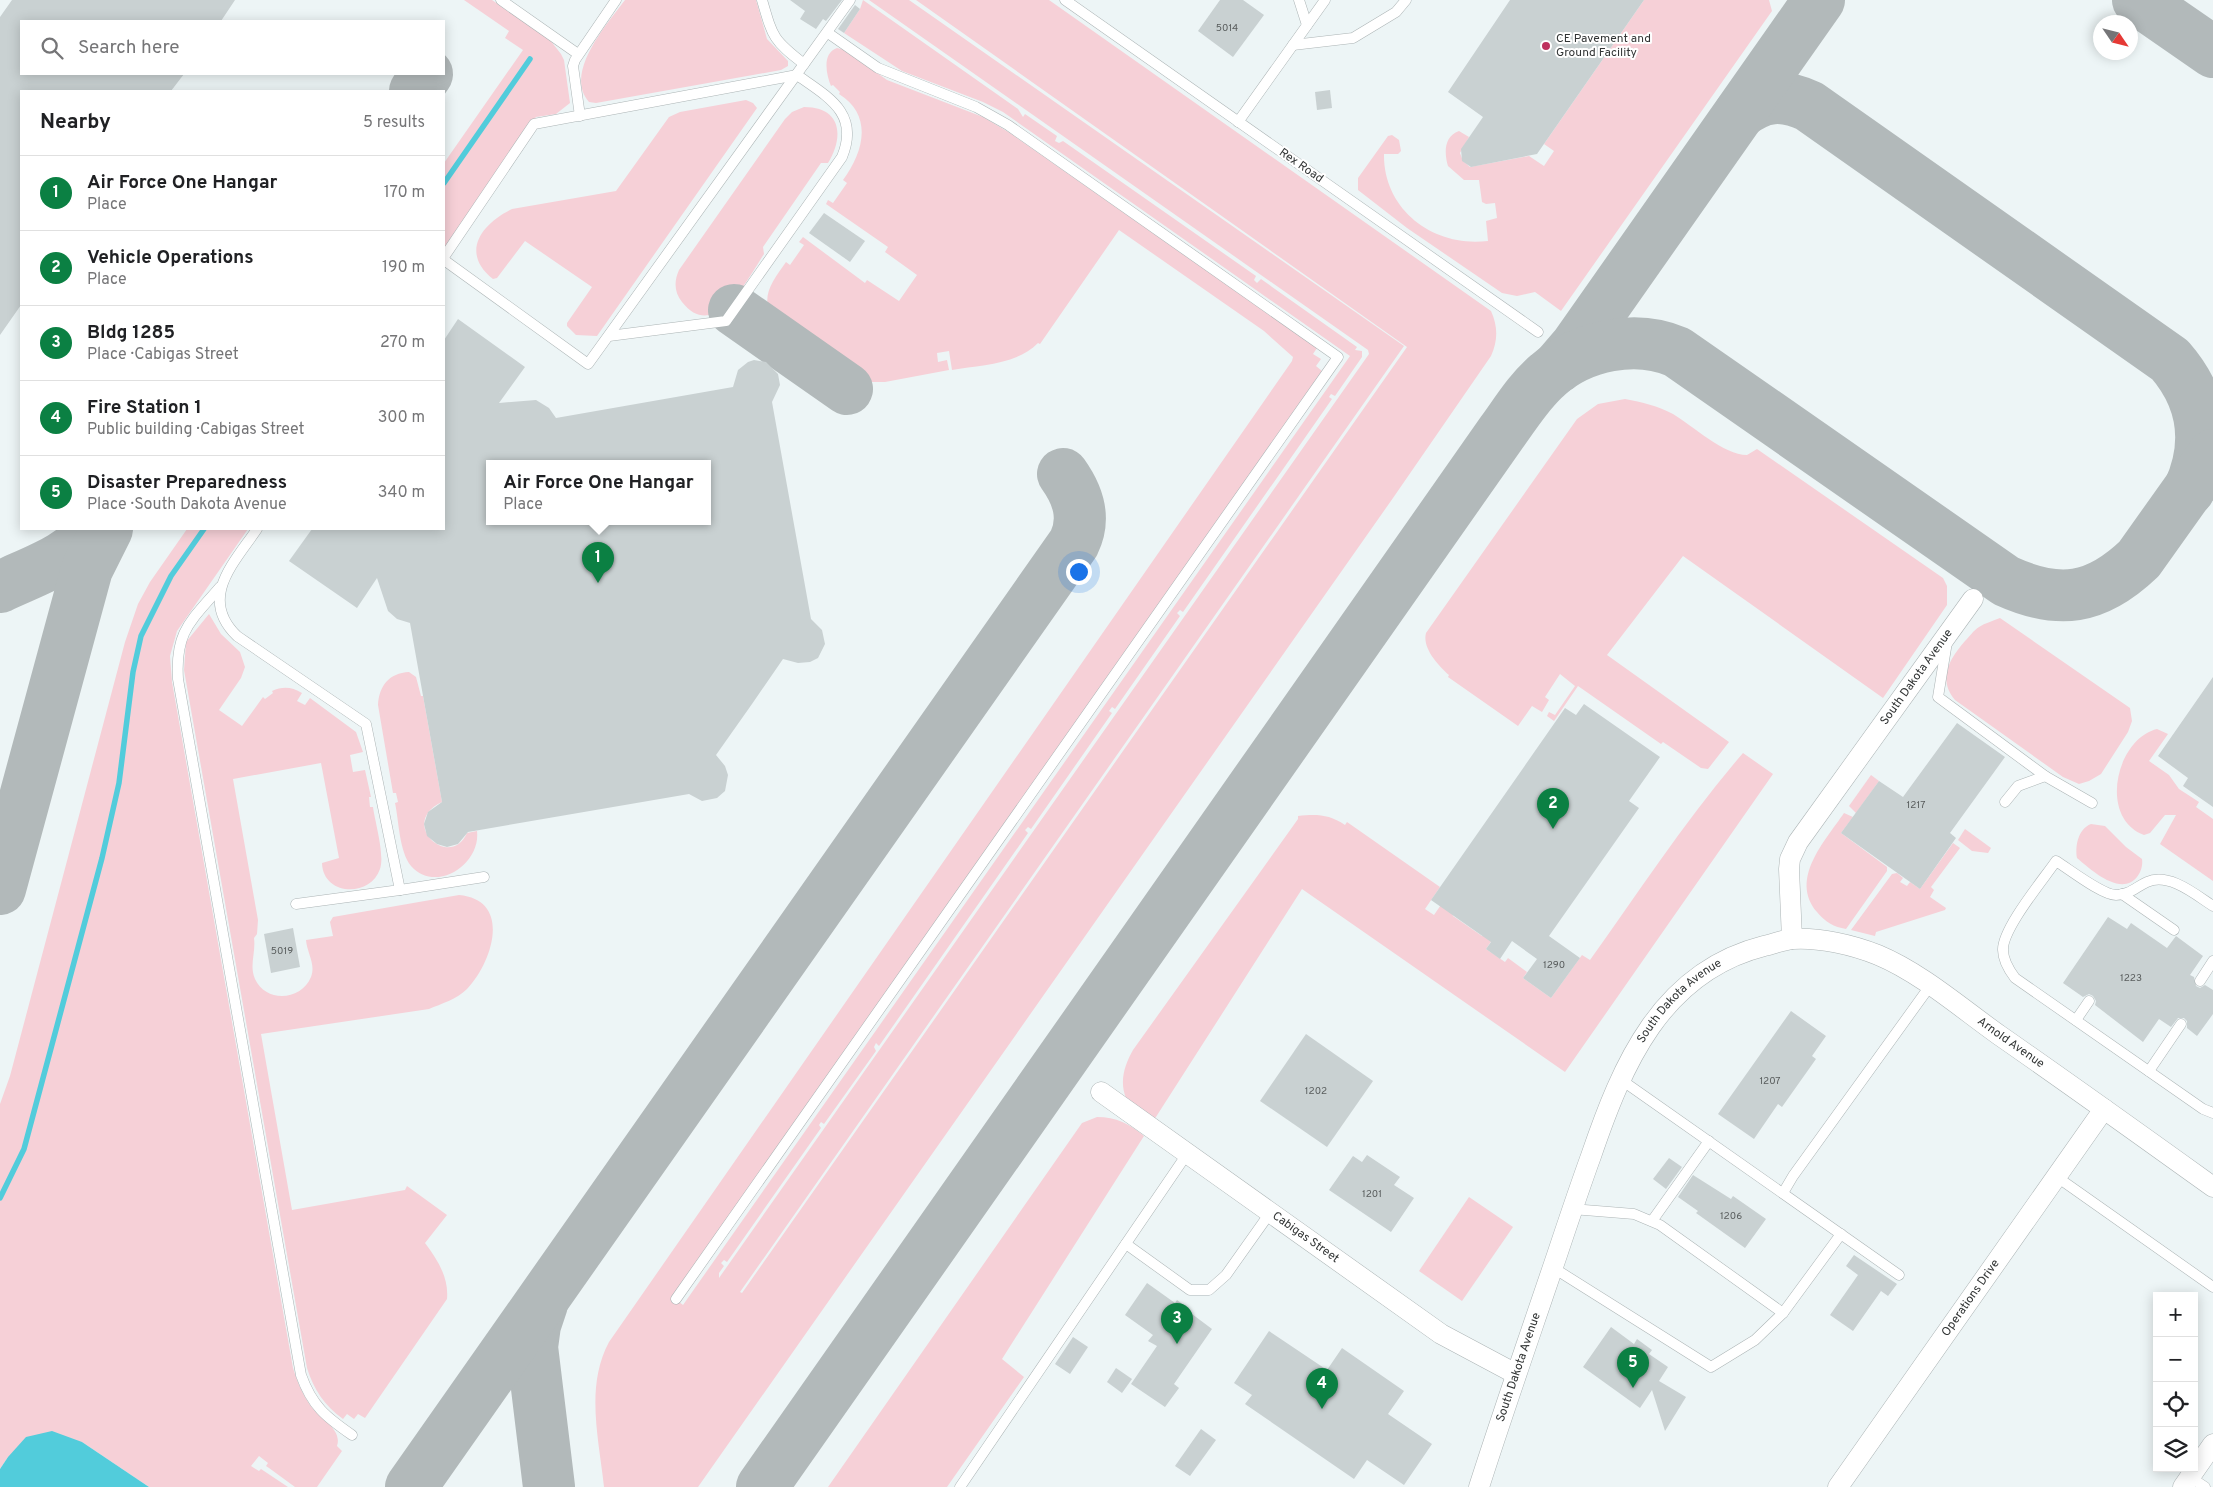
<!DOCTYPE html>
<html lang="en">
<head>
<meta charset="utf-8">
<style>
  :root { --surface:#fff; --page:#f6f6f6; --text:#202124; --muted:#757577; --line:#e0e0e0; --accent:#0b8043 }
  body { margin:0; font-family:Overpass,sans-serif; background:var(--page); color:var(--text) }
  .controls { position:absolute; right:15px; bottom:15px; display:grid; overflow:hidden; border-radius:0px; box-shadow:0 2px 12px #0003 }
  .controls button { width:45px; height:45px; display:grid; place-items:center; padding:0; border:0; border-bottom:1px solid var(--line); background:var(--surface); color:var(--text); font:25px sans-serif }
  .compass { position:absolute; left:2093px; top:15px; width:45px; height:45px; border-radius:50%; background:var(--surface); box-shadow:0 2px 12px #0003; rotate:125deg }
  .you { position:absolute; left:1078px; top:571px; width:18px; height:18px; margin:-12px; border:4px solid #fff; border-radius:50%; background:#1a73e8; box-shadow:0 0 0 8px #1a73e833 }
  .badge { display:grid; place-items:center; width:32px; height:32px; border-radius:50%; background:var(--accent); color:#fff; font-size:16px; font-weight:700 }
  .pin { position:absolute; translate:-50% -41px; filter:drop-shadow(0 1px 2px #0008) }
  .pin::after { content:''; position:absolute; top:26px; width:18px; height:15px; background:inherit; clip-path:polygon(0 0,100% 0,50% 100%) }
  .popup { position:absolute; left:486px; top:460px; width:225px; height:65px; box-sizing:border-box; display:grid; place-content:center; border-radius:0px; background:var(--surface); filter:drop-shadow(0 1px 4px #0005); font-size:16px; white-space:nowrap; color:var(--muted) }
  .popup b { font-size:19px; color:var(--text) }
  .popup::after { content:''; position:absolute; left:50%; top:100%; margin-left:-10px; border:10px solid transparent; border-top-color:var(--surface) }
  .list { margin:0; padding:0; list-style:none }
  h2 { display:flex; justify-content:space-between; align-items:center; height:65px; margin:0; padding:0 20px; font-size:21px }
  h2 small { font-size:16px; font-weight:400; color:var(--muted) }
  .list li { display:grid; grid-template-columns:32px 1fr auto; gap:15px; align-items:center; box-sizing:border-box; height:75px; padding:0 20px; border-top:1px solid var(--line) }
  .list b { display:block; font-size:19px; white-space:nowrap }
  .list p { margin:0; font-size:16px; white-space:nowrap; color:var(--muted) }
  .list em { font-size:16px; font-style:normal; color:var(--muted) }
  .icon { flex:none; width:28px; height:28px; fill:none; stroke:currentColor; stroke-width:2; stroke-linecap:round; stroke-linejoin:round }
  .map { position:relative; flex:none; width:2213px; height:1487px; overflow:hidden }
  .search { position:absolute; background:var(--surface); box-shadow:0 2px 12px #0003; left:20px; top:20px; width:425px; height:55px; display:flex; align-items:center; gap:12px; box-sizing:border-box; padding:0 18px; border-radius:0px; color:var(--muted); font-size:19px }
  .panel { position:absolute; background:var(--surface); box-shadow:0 2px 12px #0003; left:20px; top:90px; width:425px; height:440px; border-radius:0px }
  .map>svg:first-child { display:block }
  .green { fill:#f6d0d7 }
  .water { fill:#52ccdb }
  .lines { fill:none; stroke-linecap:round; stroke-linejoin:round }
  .stream { stroke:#52ccdb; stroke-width:5.5 }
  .taxiway { stroke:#b2b9ba; stroke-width:52 }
  .building { fill:#c9d1d2; fill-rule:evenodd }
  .lane-casing { stroke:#acb4b5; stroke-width:11 }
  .street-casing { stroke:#acb4b5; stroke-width:21 }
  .lane { stroke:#fff; stroke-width:10 }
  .street { stroke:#fff; stroke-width:20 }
  .poi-dot { fill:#be305e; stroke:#fff; stroke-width:2 }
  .labels { text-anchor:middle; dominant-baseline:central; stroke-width:4; stroke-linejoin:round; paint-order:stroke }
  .number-label { font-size:10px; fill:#585c5c }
  .poi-label { font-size:12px; fill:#323535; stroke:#fff; text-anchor:start }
  .street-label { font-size:12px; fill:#323535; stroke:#fff }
</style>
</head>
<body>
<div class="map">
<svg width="2213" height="1487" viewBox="0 0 2213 1487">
  <rect width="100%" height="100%" fill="#edf5f6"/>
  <g class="green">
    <path d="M464 0H492L550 40 561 54 564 60 570 103 556 114 536 117 444 249V163L523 50 505 38 509 31Z"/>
    <path d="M625 0H756L767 39 788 61V66L781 70 596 103 589 102C563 73 608 23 625 0Z"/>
    <path d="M863 0 1018 109 1023 117 1025 114 1057 136 1055 141 1059 143 1063 141 1256 276 1254 280 1257 283 1261 279 1357 347 1355 350 1362 351V357L1335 396 1331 394 1329 397 1332 399 1183 612 1180 610 1177 613 1180 616 1115 709 1112 707 1109 711 1112 713 1031 829 1028 827 1025 830 1028 833 879 1046 876 1043 874 1047 876 1051 824 1124 821 1122 819 1125 821 1128 727 1262 724 1260 721 1263 724 1266 719 1273V1278L1369 354 1368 350 869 0H909L1404 346 740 1292 742 1293 1407 347 916 0H1049L1491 311C1498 327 1498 340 1491 356L1393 498 698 1487H604C599 1439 585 1387 609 1342L1292 361 1293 357 1264 331 1119 230 1040 344 1038 343C1017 365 980 365 952 370L949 351 937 353 938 362 947 360 949 370 885 382H864L779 324V320L774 316 772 318C760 295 773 281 786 262L790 265 804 245 799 242 803 237 865 283 867 280 899 301 917 275 885 252 888 247 826 204 828 200 833 203 847 183 843 180C863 153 874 116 839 94L840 92 833 85 831 86C826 74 822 53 837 48L845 50 887 80 983 117 1010 133 1317 348 1313 354 1321 359 1316 366 1322 371 673 1297 683 1305 1350 356 1003 112 983 102 902 71 844 33 860 9Z"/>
    <path d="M1644 0H1769L1772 11 1561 311 1535 292 1517 296 1502 293 1407 228 1358 190V178L1388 136 1392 135 1399 140 1401 151 1398 154H1384C1383 210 1434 248 1488 241L1486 221 1497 218 1495 203 1486 204 1482 202 1479 180H1464L1448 166C1444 153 1444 136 1459 131L1469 137 1460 153 1463 161 1470 167 1529 156 1544 166 1554 151 1544 144Z"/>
    <path d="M746 100 753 103 757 108 597 336 576 335 567 326V323L592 287 525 241 497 278 493 279C460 253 481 224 512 209L616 191 669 117 680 112Z"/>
    <path d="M804 107C842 107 844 137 828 163H821L763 247 764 254C749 277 715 344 682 302 674 292 674 281 679 270L785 119 792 112Z"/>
    <path d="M1625 399C1642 402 1658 406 1673 414 1693 426 1724 455 1747 455L1757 449 1943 578 1947 586V605L1883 698 1683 556 1607 655 1729 742 1708 769 1701 768 1663 742 1661 744 1578 686 1554 721 1547 716 1549 712 1555 715 1575 686 1560 674 1545 697 1549 700 1542 712 1532 706 1518 726 1448 677 1449 675C1438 665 1422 648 1426 633L1577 419 1598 404Z"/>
    <path d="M187 529H248L177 631 170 656 172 682 293 1368C297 1381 302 1393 310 1405 318 1417 343 1429 337 1446L342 1451 317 1487H295L269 1468 266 1466 268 1463 259 1456 251 1466 259 1471 261 1469 288 1487H149L82 1442 8 1457 0 1469V1104L10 1076 125 642 138 604 150 582Z"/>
    <path d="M209 614 221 634 240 652 245 667 241 678 219 710 242 726 263 697 265 699 273 693 272 691C283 686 292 687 302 693L297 701 305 705 310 698 356 732 363 752 350 755 353 772 365 770 371 797H369L370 807H373C375 822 385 855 380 869 370 898 323 896 322 863L339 858 321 763 233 779 258 920 257 934 254 938C256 953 249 965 255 979 266 1003 301 1001 311 977 316 964 307 953 306 940L333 936 330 922 333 917 459 895C513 900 492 963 467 989 457 999 441 1004 429 1009L261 1034 292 1210 405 1190 407 1186 447 1215 425 1243C437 1259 449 1277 447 1299L365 1418 358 1414 354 1419 347 1414 343 1419C324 1405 314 1390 307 1368L184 670 186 642Z"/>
    <path d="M2000 618 2130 708 2132 721 2128 732 2101 774 2089 781 2079 784 2063 777 1955 700C1937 679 1950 658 1965 641 1970 636 1973 631 1979 627 1985 623 1993 621 2000 618Z"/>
    <path d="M409 672 416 677 421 696H423L442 802C397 823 450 871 467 833L477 831C481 864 436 894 411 866 399 851 399 821 395 803L398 802 396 793H393L378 705C379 686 389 673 409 672Z"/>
    <path d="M2157 729 2168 734 2149 761 2169 775 2179 789 2199 802 2196 807 2213 819V881L2160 844 2176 815H2165L2150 833 2144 835C2098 818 2116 739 2157 729Z"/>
    <path d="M1743 753 1773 774 1565 1072 1302 889 1154 1120 1126 1098C1119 1081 1125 1064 1133 1050L1298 819V816C1316 814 1329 814 1345 825L1347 822 1440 887 1425 909 1434 915 1447 896 1453 916 1482 936 1496 934 1486 949 1505 962 1508 958 1527 972 1523 978 1551 998 1582 955 1590 960C1640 890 1687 818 1743 753Z"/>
    <path d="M1871 775 1879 781 1856 813 1849 806Z"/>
    <path d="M1844 813 1853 817 1841 833 1887 867V871L1846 929C1834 927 1825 922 1817 912 1789 879 1825 841 1844 813Z"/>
    <path d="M2091 824 2105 826 2126 847 2142 859C2143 865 2141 872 2137 877 2121 897 2091 870 2077 858 2075 846 2078 829 2091 824Z"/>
    <path d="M1965 829 1991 848 1988 853 1972 851 1958 840Z"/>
    <path d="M1953 843 1960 848 1931 887 1934 890 1930 897 1946 908 1945 910 1876 932 1875 936 1851 930 1892 874 1897 873 1903 878 1900 882 1907 886 1910 882 1920 889Z"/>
    <path d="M1097 1117C1116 1117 1130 1124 1144 1136L1002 1359 1024 1377 947 1487H828L1082 1123Z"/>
    <path d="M1469 1197 1513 1227 1462 1301 1419 1271Z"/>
  </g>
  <path class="water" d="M52 1431 82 1442 149 1487H0V1469L8 1457 26 1437Z"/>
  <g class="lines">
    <g class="stream">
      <path d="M444 183 530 59"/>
      <path d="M0 1198 24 1149 102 858 119 783 133 672 141 636 171 576 204 529"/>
    </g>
    <g class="taxiway">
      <path d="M2138 0 2213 52"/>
      <path d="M415 91 427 74"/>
      <path d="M1740 113C1762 95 1783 94 1809 106L2170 360C2204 399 2210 444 2189 490"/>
      <path d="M734 310 847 389"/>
      <path d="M1558 367 1576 346 1819 0"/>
      <path d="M0 587C31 572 74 559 93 529"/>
      <path d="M0 889 87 569 107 529"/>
      <path d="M542 1304 535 1325 532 1347 549 1487"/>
      <path d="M411 1487 1074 543C1086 518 1078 495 1063 474"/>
      <path d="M762 1487 1502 432C1516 413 1529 391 1548 375 1582 345 1636 334 1677 352L2006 581C2059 605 2096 600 2139 559L2213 455"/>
    </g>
  </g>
  <g class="building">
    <path d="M12 0H235L221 21H21V74H184L171 91H21V305L0 335V17Z"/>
    <path d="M790 0H842L826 21 823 19 816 29 800 19 805 11Z"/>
    <path d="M1220 0H1243L1264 15 1233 57 1198 31Z"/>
    <path d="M1510 0H1644L1537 154 1471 167 1462 161 1461 149 1483 117 1448 92Z"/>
    <path d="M855 5 860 9 844 33 838 29Z"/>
    <path d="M1330 90 1332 108 1317 110 1315 92Z"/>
    <path d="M824 213 865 241 850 262 809 233Z"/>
    <path d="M458 319 525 367 499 403 536 400 549 408 556 418 733 387 738 370 748 362 754 360 766 362 778 374 780 385 772 402 811 619 822 630 825 644 818 658 810 662 798 663 783 659 752 704 716 755 725 766 728 775 725 791 717 798 702 801 689 794 468 832 458 844 447 847 437 844 427 836 424 824 428 812 442 802 410 623 397 619 388 611 377 578 357 608 289 561 312 529H444V340ZM489 464H707V522H489Z"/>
    <path d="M2213 677V807L2183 786 2188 778 2158 756Z"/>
    <path d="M1584 704 1660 757 1629 801 1639 808 1549 936 1580 958 1551 998 1523 978 1537 959 1512 941 1500 959 1486 949 1491 942 1431 900 1565 708 1576 715Z"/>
    <path d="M1957 723 2005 757 1950 833 1956 838 1920 889 1841 833 1879 781 1903 797Z"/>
    <path d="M2108 917 2127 929 2131 923 2167 948 2176 936 2203 956 2190 975 2194 977 2196 986 2200 988 2205 985 2213 990V1014L2197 1036 2187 1028V1021L2184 1018H2178L2171 1027 2159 1019 2143 1042 2095 1005 2096 1001 2093 996 2089 994 2083 997 2063 983Z"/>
    <path d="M293 928 300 967 271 973 264 934Z"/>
    <path d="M1791 1011 1826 1036 1812 1056 1816 1059 1782 1107 1778 1104 1754 1139 1718 1114Z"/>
    <path d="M1306 1034 1373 1081 1327 1147 1260 1101Z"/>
    <path d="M1367 1155 1400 1177 1394 1185 1414 1198 1391 1232 1329 1190 1353 1156 1362 1162Z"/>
    <path d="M1669 1158 1682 1167 1666 1189 1653 1179Z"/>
    <path d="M1693 1175 1731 1199 1733 1196 1766 1219 1745 1248 1696 1213 1698 1211 1678 1197Z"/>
    <path d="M1854 1255 1897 1284 1888 1296 1881 1291 1853 1331 1830 1315 1858 1275 1846 1266Z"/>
    <path d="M1147 1283 1175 1303 1177 1300 1189 1309 1188 1311 1212 1329 1174 1384 1179 1388 1165 1407 1131 1384 1157 1346 1148 1341 1153 1335 1125 1315Z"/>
    <path d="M1611 1327 1634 1344 1637 1339 1652 1350 1649 1354 1668 1367 1659 1381 1686 1397 1665 1431 1652 1390 1640 1408 1583 1367Z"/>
    <path d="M1269 1331 1327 1370 1342 1348 1404 1391 1388 1414 1432 1444 1404 1485 1367 1460 1354 1479 1245 1404 1252 1395 1234 1383Z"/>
    <path d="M1073 1337 1088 1347 1070 1374 1055 1364Z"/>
    <path d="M1116 1368 1132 1379 1122 1393 1107 1382Z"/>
    <path d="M1201 1429 1216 1440 1190 1476 1175 1466Z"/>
  </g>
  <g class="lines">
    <defs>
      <g id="lane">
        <path d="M501 0 578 54"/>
        <path d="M762 0C773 38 773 40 804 64"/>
        <path d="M1065 0 1538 332"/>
        <path d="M1299 0 1307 25"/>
        <path d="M1293 45 1353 38 1396 12 1406 0"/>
        <path d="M580 116 573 66 575 60 616 0"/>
        <path d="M1238 122 1325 0"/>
        <path d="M444 257 534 124 797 75C828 97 860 113 842 157L726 321 609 336"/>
        <path d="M444 260 588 364 850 0"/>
        <path d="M257 529C234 563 198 598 237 636L366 724 400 890 296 904"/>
        <path d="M220 587C191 621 175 631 178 679L301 1375C312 1406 326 1417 352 1435"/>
        <path d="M1947 642 1938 697 2045 776"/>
        <path d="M2005 802 2018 786 2045 776 2092 803"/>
        <path d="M400 890 484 877"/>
        <path d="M2122 894 2174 930"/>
        <path d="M2213 906C2196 895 2169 872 2147 882 2136 887 2129 895 2116 895 2102 895 2069 869 2056 861 2043 880 2002 929 2003 950 2003 961 2009 970 2015 978L2203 1109 2213 1113"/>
        <path d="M2200 981 2213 961"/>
        <path d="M2076 1020 2089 1001"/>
        <path d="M2149 1071 2181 1024"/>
        <path d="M1620 1079 1899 1275"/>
        <path d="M2057 1177 2213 1287"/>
        <path d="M1783 1193 1793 1176 1930 986"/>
        <path d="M1572 1209 1634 1214 1660 1225 1783 1313"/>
        <path d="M1652 1221 1709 1141"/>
        <path d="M1126 1244 1190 1290H1209L1226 1275 1270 1213"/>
        <path d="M1552 1267 1711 1367 1755 1340 1783 1313 1841 1234"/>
        <path d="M676 1299 1338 357 1008 125 976 107 878 68 828 33"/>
        <path d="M2190 1477 2205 1487"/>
        <path d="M960 1487 1187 1154"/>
      </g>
      <g id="street">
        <path id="s1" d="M1792 939 1789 869 1790 859 1798 842 1973 599"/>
        <path id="s2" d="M1101 1092 1441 1334 1516 1374"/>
        <path id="s3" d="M1479 1487C1504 1409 1531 1332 1557 1255 1568 1222 1579 1189 1591 1156 1622 1065 1661 972 1764 946 1773 944 1783 940 1792 939 1819 937 1853 945 1878 955 1921 973 1961 1008 1999 1035 2071 1085 2142 1136 2213 1187"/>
        <path id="s4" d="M1838 1487 2104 1109"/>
        <path d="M2183 1487 2213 1444"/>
      </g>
    </defs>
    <use href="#lane" class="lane-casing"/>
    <use href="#street" class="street-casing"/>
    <use href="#lane" class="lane"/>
    <use href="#street" class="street"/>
  </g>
  <circle class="poi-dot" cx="1546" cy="46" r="5"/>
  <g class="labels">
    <g class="number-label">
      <text x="1227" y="28">5014</text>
      <text x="1916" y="805">1217</text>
      <text x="282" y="951">5019</text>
      <text x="1554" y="965">1290</text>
      <text x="2131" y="978">1223</text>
      <text x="1770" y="1081">1207</text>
      <text x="1316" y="1091">1202</text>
      <text x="1372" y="1194">1201</text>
      <text x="1731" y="1216">1206</text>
    </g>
    <g class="poi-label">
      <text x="1556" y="39">CE Pavement and<tspan x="1556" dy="14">Ground Facility</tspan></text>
    </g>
    <g class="street-label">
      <text transform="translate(1301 166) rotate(35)">Rex Road</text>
      <text stroke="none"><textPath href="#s1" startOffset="302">South Dakota Avenue</textPath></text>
      <text stroke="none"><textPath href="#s3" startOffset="531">South Dakota Avenue</textPath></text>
      <text stroke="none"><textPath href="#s3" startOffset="911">Arnold Avenue</textPath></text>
      <text stroke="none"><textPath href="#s2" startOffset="251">Cabigas Street</textPath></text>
      <text stroke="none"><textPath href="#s4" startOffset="231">Operations Drive</textPath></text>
      <text stroke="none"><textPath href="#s3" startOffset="126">South Dakota Avenue</textPath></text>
    </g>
  </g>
</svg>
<div class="controls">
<button>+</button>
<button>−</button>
<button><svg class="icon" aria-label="locate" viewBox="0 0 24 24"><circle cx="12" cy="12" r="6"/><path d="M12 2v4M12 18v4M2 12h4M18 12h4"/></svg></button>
<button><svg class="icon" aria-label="layers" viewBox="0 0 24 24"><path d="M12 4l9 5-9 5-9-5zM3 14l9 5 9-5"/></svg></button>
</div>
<svg class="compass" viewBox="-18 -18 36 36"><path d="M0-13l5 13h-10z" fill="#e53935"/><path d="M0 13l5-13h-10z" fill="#757577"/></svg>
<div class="you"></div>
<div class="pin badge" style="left:598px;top:583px">1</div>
<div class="popup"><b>Air Force One Hangar</b>Place</div>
<div class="pin badge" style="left:1553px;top:829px">2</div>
<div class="pin badge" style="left:1177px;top:1344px">3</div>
<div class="pin badge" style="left:1322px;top:1409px">4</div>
<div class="pin badge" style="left:1633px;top:1388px">5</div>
<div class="search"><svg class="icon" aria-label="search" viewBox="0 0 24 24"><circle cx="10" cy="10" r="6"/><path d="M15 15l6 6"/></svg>Search here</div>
<section class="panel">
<h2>Nearby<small>5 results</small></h2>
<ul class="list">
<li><span class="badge">1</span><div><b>Air Force One Hangar</b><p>Place</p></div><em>170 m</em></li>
<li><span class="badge">2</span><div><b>Vehicle Operations</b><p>Place</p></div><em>190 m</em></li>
<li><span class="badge">3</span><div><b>Bldg 1285</b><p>Place · Cabigas Street</p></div><em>270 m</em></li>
<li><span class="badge">4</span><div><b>Fire Station 1</b><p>Public building · Cabigas Street</p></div><em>300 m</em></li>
<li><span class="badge">5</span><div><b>Disaster Preparedness</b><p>Place · South Dakota Avenue</p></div><em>340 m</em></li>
</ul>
</section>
</div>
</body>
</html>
